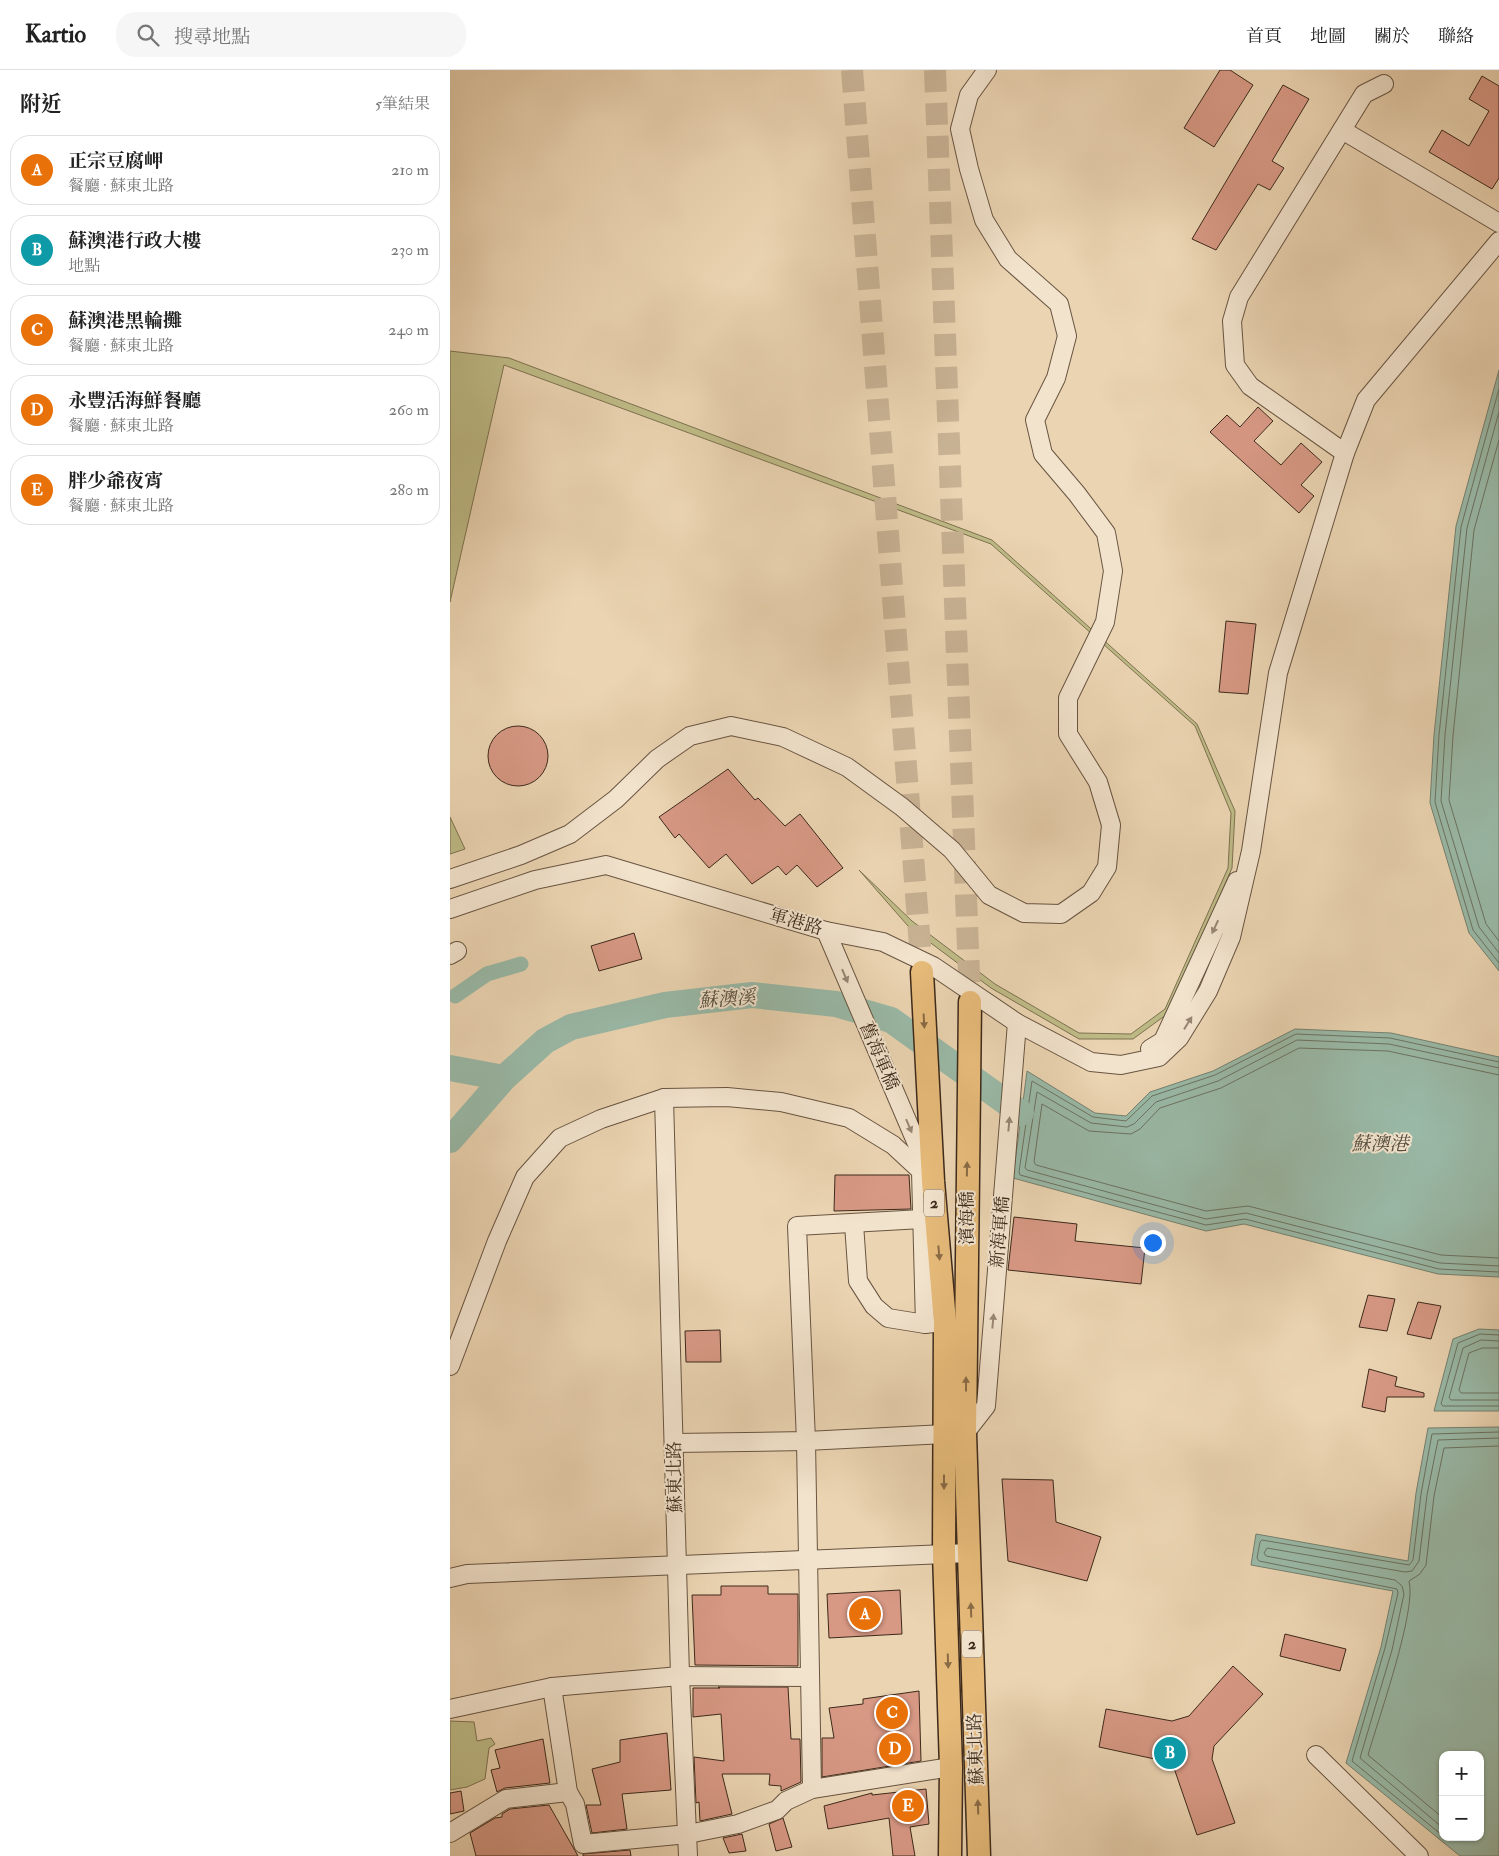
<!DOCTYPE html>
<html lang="zh-TW">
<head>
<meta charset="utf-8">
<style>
  :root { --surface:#fff; --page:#f6f6f6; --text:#222; --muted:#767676; --line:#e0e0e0; --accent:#111827 }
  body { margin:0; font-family:"IM FELL Double Pica","Noto Serif TC",serif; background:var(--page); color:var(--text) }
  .controls { position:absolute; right:15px; bottom:15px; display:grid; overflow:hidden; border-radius:10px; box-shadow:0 1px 4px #0004 }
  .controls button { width:45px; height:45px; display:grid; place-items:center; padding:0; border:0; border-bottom:1px solid var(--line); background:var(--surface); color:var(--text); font:25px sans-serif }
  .you { position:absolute; left:702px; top:1172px; width:18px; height:18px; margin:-12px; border:4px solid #fff; border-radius:50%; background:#1a73e8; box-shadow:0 0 0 8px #1a73e833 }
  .badge { display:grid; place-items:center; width:32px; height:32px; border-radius:50%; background:var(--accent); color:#fff; font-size:16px; font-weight:700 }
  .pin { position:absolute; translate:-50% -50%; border:2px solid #fff; box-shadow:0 1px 5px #0006 }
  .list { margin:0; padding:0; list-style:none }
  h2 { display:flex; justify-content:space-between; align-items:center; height:65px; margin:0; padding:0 20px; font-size:21px }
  h2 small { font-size:16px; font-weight:400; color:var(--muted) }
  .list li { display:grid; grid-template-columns:32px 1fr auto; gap:15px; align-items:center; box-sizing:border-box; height:70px; margin:0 10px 10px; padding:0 10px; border:1px solid var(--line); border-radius:20px }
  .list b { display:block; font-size:19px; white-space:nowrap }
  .list p { margin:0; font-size:16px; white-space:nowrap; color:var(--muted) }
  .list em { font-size:16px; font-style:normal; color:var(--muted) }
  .icon { flex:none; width:28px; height:28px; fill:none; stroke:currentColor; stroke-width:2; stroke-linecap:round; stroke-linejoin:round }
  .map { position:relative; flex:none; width:1049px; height:1786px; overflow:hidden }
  header { display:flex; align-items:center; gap:30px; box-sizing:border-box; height:70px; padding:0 25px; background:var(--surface); border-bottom:1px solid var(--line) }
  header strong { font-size:24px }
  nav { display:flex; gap:28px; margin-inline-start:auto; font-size:18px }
  .search { width:350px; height:45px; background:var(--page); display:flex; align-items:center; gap:12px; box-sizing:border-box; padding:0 18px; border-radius:20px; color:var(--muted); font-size:19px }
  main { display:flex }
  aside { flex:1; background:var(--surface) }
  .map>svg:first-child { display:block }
  .green { fill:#bebb87; stroke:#7e7251 }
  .water { fill:#99b9a7; stroke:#74806f; fill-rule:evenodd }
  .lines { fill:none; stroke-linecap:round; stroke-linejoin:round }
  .shore { stroke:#6b7261; stroke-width:1 }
  .canal { stroke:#99b9a7; stroke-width:15 }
  .river { stroke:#99b9a7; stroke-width:26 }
  .building { fill:#d79884; stroke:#3d2a1b }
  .major-tunnel { stroke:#c8b294; stroke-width:22; stroke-dasharray:22 11; stroke-linecap:butt }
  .minor-casing { stroke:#685441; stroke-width:20 }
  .major-casing { stroke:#3d2a1b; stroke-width:25 }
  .minor { stroke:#f2e3cd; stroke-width:18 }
  .major { stroke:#e6ba79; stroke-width:22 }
  .oneway { fill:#988674 }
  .oneway2 { fill:#896b45 }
  .labels { text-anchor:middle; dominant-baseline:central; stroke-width:4; stroke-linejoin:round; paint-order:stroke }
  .shield { fill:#f2e3cd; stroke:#736250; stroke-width:1 }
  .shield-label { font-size:16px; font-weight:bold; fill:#3d2a1b }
  .street-label { font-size:18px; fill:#3d2a1b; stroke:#f2e3cd }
  .water-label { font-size:19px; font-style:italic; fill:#544e3e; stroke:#f2e3cd }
</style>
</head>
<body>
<header>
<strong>Kartio</strong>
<div class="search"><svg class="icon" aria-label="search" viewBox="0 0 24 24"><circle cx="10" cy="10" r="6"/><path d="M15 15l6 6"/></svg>搜尋地點</div>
<nav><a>首頁</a><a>地圖</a><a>關於</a><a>聯絡</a></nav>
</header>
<main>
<aside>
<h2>附近<small>5筆結果</small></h2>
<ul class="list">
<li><span class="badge" style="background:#e8710a">A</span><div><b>正宗豆腐岬</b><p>餐廳 · 蘇東北路</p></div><em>210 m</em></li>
<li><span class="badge" style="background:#0f9aa8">B</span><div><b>蘇澳港行政大樓</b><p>地點</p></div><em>230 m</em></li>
<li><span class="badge" style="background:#e8710a">C</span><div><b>蘇澳港黑輪攤</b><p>餐廳 · 蘇東北路</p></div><em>240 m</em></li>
<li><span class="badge" style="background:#e8710a">D</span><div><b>永豐活海鮮餐廳</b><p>餐廳 · 蘇東北路</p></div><em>260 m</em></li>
<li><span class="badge" style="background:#e8710a">E</span><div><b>胖少爺夜宵</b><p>餐廳 · 蘇東北路</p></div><em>280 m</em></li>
</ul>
</aside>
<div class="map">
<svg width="1049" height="1786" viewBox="0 0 1049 1786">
  <rect width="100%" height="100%" fill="#ebd4b2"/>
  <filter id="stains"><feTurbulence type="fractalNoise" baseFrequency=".004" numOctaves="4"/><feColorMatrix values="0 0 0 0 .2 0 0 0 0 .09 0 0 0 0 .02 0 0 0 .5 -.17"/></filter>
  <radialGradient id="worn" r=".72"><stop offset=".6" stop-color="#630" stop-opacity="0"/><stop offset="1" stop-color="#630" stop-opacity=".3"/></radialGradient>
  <g class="green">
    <path d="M0 281 59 288 542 470 747 654 785 741 782 798 720 942 683 969H629L541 918 458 856 409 800 462 851 545 914 629 963 681 964 715 939 778 798 781 743 745 656 541 474 54 295 0 532Z"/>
    <path d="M0 747 15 779 0 784Z"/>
    <path d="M0 1651 24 1652 27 1671 41 1668 45 1674 39 1678 35 1709 17 1717 0 1720Z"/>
  </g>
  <g class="water">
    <path d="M1049 300V901L1019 863 980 733 984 665 1006 456Z"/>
    <path d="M845 959 941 963 1049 987V1207L988 1204 794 1154 756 1161 563 1108 577 1001 645 1043 676 1046 700 1022 763 1001Z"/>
    <path d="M1029 1259 1049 1260V1341H984L1003 1269Z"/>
    <path d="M1049 1357V1786H1010L896 1693 931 1577 943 1521 801 1495 806 1464 958 1491 966 1423 978 1358ZM993 1685H1030V1767H993Z"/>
  </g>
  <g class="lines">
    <g class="shore">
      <path d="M1049 319 1011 457 989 665 985 732 1023 860 1049 893"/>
      <path d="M1049 342 1017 458 995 665 991 731 1029 857 1049 883"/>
      <path d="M1049 370 1024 460 1003 666 999 730 1036 854 1049 871"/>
      <path d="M1049 992 940 968 846 964 765 1005 702 1026 676 1051 643 1047 582 1011 569 1102 570 1105 756 1155 795 1149 989 1199 1049 1202"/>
      <path d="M1049 998 939 974 847 970 768 1011 706 1032 684 1054 677 1057 641 1053 587 1022 575 1098 577 1100 756 1149 796 1143 990 1193 1049 1196"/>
      <path d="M1049 1005 938 981 849 978 771 1018 710 1038 690 1059 681 1064 639 1061 592 1034 584 1092 586 1095 756 1141 798 1136 991 1185 1049 1188"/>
      <path d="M1049 1265 1030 1264 1008 1273 991 1334 993 1336H1049"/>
      <path d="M1049 1271 1031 1270 1013 1278 999 1328 1001 1330H1049"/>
      <path d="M1049 1278H1032L1019 1283 1009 1320 1011 1323H1049"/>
      <path d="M993 1748 918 1685C928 1650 967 1540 959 1511L970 1504 976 1495 984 1426 994 1378 1049 1376"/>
      <path d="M993 1758 910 1688 942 1580 954 1524 952 1516 945 1510 816 1486 814 1483 817 1478 955 1502 962 1501 969 1491 977 1425 988 1370 1049 1368"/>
      <path d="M993 1766 902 1691 935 1578 948 1523 947 1519 809 1491 807 1488 810 1472 812 1470 959 1495 963 1490 971 1424 982 1364 1049 1362"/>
    </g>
    <path class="canal" d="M5 926 37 904 71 894"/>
    <g class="river">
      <path d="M0 998 54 1008"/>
      <path d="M0 1070 54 1008 95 971 121 957 215 935 302 925 386 934 441 950 571 1043"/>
    </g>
  </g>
  <g class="building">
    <path d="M770 0H780L803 15 764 77 734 58Z"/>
    <path d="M1032 6 1049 16V108L1042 119 979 82 992 60 1019 76 1039 41 1019 29Z"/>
    <path d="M833 15 859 29 822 91 834 98 820 120 808 114 766 180 742 169Z"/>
    <path d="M808 337 823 351 804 371 831 395 851 373 872 392 851 415 864 426 849 443 760 362 777 345 790 357Z"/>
    <path d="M776 551 806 554 798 624 769 622Z"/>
    <circle cx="68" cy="686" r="30"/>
    <path d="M278 699 305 730 308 728 335 756 350 744 393 798 367 817 347 795 336 805 328 796 302 814 276 784 259 798 229 764 225 768 209 747Z"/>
    <path d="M184 863 192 889 149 901 141 876Z"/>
    <path d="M385 1105H459L461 1139 384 1141Z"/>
    <path d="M564 1147 627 1154 625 1171 695 1178 691 1214 558 1200Z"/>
    <path d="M918 1225 945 1229 937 1261 909 1257Z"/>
    <path d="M968 1232 991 1236 981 1269 957 1264Z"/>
    <path d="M270 1260 271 1292H236L235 1261Z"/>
    <path d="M919 1299 947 1307 945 1316 974 1323V1327H937L935 1342 912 1337Z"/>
    <path d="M552 1409 603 1410 606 1452 651 1467 637 1511 558 1491Z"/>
    <path d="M271 1516H318V1524H348V1596L245 1595 242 1525H271Z"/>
    <path d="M450 1520 452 1564 379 1568 377 1524Z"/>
    <path d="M835 1564 896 1579 890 1601 830 1586Z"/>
    <path d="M783 1596 813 1624 764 1676 762 1689 785 1753 747 1765 725 1701 714 1691 649 1677 656 1639 722 1651 739 1646Z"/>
    <path d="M268 1617H338L341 1669H350L351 1712 331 1721V1716L319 1715 320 1704H272L282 1744 250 1751 249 1732 246 1733 244 1687 274 1691 271 1644 243 1647V1618H270Z"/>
    <path d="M469 1621 471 1691 372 1707V1668H384L379 1638 413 1634V1629Z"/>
    <path d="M217 1663 221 1720 172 1724 177 1759 142 1763 136 1735H151L142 1699 170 1692V1670Z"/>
    <path d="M93 1669 100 1713 55 1718 47 1722 41 1700 50 1698 45 1680Z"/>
    <path d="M476 1719 479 1754 460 1757 465 1786H443L439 1748 378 1759 374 1736 422 1723V1725Z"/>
    <path d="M11 1721 14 1741 0 1744V1723Z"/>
    <path d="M99 1735 128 1786H26L20 1763 45 1748 52 1747V1744L60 1739Z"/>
    <path d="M333 1748 342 1777 326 1781 319 1754Z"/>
    <path d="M292 1764 296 1781 279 1783 273 1768Z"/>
    <path d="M180 1780 181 1786H133V1784Z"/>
  </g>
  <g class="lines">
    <g class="major-tunnel">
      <path d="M402 0 472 902"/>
      <path d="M485 0 520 932"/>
    </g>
    <defs>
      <g id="minor">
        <path d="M892 60 1049 153"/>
        <path d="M895 383 800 316 785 295 782 251 789 227 914 24 934 14"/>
        <path d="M0 809 71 785 120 764 166 729 207 689 240 666 281 656 333 667 397 697 452 737 502 780 539 825 574 843 611 844 641 823 657 797 661 755 648 712 618 664V628L655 552 663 501 656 463 627 424 593 384 585 350 606 308 617 266 609 234 558 189 534 150 519 99 510 59 519 25 537 0"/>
        <path d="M0 839 85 810 156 795 376 861 433 872 483 896 567 953 641 992 671 995 709 987 729 968 758 921 781 867 801 781 828 603 895 383 916 330 1049 171"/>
        <path d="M376 861 479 1102"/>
        <path d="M0 885 7 881"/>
        <path d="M700 979 713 971 787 811"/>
        <path d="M214 1028 230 1606 238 1786"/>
        <path d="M404 1154 408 1211 424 1236 438 1248 475 1254 484 1253"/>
        <path d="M0 1296 47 1171 75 1107 110 1068 151 1049 214 1028 277 1027 331 1032 399 1048 443 1075 471 1101 475 1254"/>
        <path d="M224 1373 356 1371 515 1363 536 1336 567 953"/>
        <path d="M0 1508 17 1504 519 1483"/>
        <path d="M102 1617 118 1722 125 1734 133 1774 238 1764 288 1754 327 1740 336 1731 362 1719 501 1697"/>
        <path d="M0 1639 102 1617 230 1606 359 1607"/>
        <path d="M866 1685 969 1786"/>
        <path d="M362 1719 356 1371 347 1156 472 1149"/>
        <path d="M0 1763 56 1729 118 1722"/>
      </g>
      <g id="major">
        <path d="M472 902 483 1111 495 1252 494 1483 501 1697 500 1786"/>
        <path d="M520 932 515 1363 529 1786"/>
      </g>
    </defs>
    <use href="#minor" class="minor-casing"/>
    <use href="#major" class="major-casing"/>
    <use href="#minor" class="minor"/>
    <use href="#major" class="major"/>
  </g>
  <defs><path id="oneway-solid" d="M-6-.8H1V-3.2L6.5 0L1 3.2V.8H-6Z" transform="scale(1.25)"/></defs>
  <g class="oneway">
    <use href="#oneway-solid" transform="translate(765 857) rotate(115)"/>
    <use href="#oneway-solid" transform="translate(395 906) rotate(67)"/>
    <use href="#oneway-solid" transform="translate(738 953) rotate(-58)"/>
    <use href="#oneway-solid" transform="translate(559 1054) rotate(-85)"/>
    <use href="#oneway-solid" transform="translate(459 1056) rotate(67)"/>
    <use href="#oneway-solid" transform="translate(543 1251) rotate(-85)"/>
  </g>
  <g class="oneway2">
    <use href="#oneway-solid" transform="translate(474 951) rotate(87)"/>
    <use href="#oneway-solid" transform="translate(517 1099) rotate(-89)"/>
    <use href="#oneway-solid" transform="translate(489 1183) rotate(85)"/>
    <use href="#oneway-solid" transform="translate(516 1314) rotate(-90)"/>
    <use href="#oneway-solid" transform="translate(494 1412) rotate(90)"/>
    <use href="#oneway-solid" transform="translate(521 1540) rotate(-92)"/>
    <use href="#oneway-solid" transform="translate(498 1591) rotate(88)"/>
    <use href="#oneway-solid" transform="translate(528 1737) rotate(-92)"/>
  </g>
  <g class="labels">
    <g class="shield">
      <rect x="474" y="1119.5" width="20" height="27" rx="4"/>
      <rect x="512" y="1560.5" width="20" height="27" rx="4"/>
    </g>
    <g class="shield-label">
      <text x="484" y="1133">2</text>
      <text x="522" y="1574">2</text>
    </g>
    <g class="street-label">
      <text transform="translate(346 852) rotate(16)">軍港路</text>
      <text transform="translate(429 986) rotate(67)">舊海軍橋</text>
      <text transform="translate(517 1148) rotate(-90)">濱海橋</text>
      <text transform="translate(550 1162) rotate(-85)">新海軍橋</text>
      <text transform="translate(225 1407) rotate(-91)">蘇東北路</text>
      <text transform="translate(526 1679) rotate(-92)">蘇東北路</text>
    </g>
    <g class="water-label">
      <text transform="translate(277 929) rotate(-4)">蘇澳溪</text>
      <text x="930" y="1074">蘇澳港</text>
    </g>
  </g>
  <rect width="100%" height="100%" filter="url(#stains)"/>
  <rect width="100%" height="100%" fill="url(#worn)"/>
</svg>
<div class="controls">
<button>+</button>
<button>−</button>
</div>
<div class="you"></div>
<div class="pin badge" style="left:415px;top:1544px;background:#e8710a">A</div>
<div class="pin badge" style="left:720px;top:1683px;background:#0f9aa8">B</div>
<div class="pin badge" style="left:442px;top:1643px;background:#e8710a">C</div>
<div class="pin badge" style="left:445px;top:1679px;background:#e8710a">D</div>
<div class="pin badge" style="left:458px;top:1736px;background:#e8710a">E</div>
</div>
</main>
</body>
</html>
